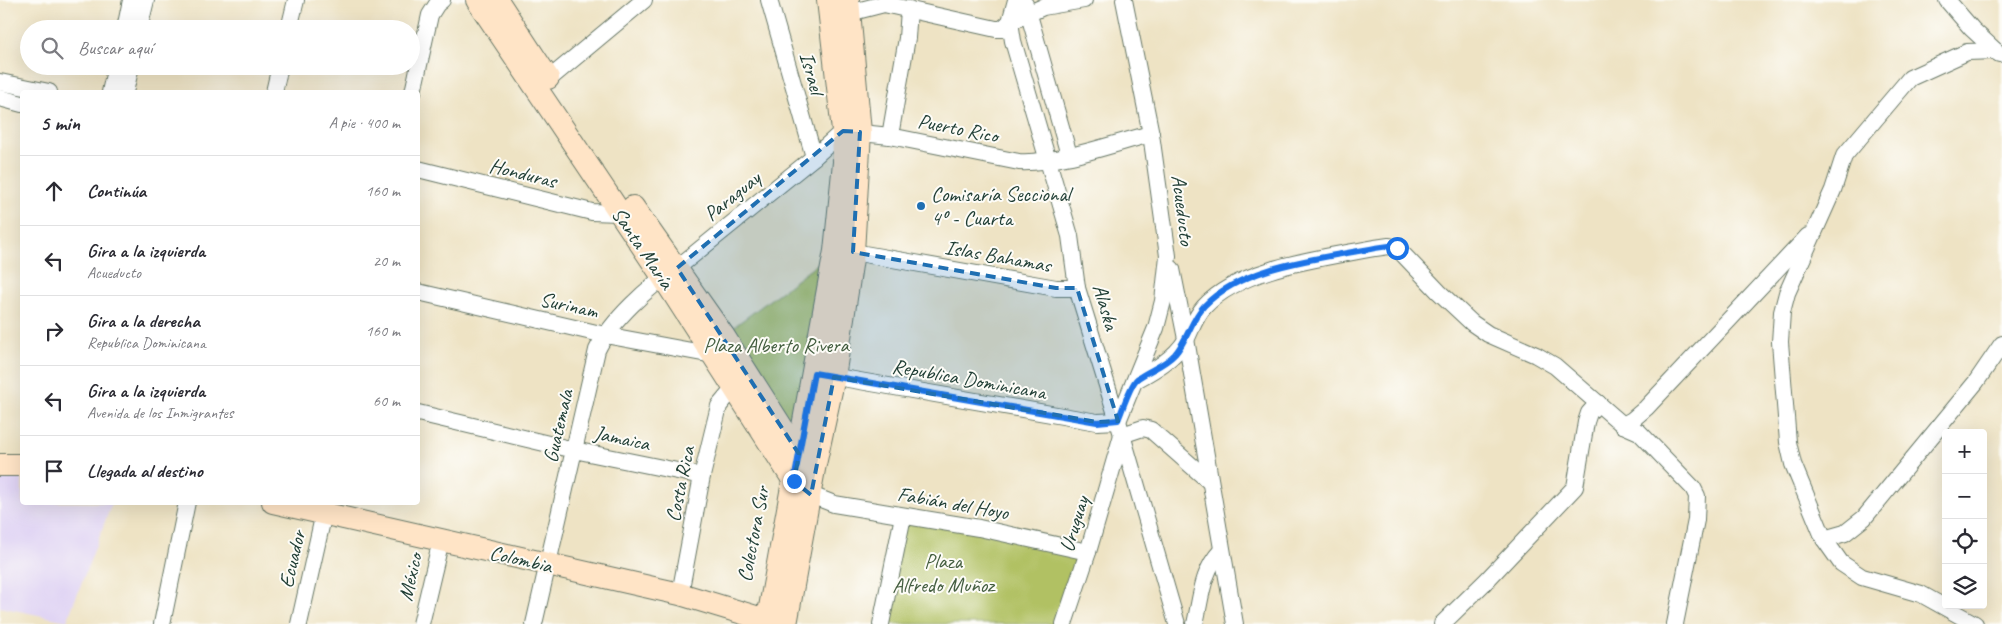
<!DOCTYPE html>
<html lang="es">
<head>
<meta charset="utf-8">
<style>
  :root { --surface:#fff; --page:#f2f2f3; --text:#2b2b33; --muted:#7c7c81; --line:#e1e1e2 }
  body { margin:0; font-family:Caveat,sans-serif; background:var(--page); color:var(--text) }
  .controls { position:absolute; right:15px; bottom:15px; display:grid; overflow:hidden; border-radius:5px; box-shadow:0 5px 20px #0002 }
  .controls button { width:45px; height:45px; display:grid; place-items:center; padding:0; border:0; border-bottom:1px solid var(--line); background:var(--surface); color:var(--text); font:25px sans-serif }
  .stop { position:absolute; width:15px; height:15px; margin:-11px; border:4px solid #1a73e8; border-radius:50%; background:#fff }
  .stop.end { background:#1a73e8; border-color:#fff; box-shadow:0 1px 5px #0008 }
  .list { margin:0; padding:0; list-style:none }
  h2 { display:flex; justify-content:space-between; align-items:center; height:65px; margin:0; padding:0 20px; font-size:21px }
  h2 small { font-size:16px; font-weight:400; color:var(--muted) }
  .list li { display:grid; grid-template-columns:32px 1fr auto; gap:15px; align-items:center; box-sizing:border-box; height:70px; padding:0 20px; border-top:1px solid var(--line) }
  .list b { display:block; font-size:19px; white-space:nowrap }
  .list p { margin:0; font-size:16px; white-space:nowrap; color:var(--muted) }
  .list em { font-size:16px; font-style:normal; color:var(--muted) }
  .icon { flex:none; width:28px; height:28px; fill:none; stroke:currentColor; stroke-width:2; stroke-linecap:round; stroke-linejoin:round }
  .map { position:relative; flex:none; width:2002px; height:624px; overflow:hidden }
  .search { position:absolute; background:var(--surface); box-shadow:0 5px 20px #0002; left:20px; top:20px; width:400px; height:55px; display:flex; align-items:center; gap:12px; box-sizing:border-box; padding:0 18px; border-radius:28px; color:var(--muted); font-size:19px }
  .panel { position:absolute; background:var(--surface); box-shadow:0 5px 20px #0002; left:20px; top:90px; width:400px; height:415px; border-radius:5px }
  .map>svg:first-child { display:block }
  .built { fill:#e0d4f4 }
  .green { fill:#b1c163; stroke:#687f4c }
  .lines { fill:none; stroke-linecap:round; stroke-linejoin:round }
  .street-casing { stroke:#677766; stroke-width:18 }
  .secondary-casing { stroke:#677766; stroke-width:24 }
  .street { stroke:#fff; stroke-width:16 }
  .secondary { stroke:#ffe4c6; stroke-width:22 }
  .route { stroke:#1a73e8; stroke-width:6 }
  .marked { fill:#1f6fb2; fill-opacity:0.2; stroke:#1f6fb2; stroke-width:4; stroke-dasharray:10 6; stroke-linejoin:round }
  .poi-dot { fill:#1f6fb2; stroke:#fdfcf7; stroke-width:2 }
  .labels { text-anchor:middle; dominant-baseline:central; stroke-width:4; stroke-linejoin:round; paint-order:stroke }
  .street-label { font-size:21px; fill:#1f3d34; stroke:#fdfcf7 }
  .poi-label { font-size:21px; fill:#1f3d34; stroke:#fdfcf7; text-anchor:start }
  .park-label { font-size:21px; fill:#445e40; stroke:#fdfcf7 }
</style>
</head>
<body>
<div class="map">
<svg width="2002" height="624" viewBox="0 0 2002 624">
  <rect width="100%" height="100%" fill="#fdfcf7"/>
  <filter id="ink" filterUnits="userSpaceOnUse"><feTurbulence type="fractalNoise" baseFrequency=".02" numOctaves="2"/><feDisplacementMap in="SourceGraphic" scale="10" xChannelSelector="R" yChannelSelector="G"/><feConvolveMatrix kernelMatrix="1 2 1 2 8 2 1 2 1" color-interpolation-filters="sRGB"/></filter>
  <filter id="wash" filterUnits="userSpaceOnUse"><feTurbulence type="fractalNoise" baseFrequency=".0096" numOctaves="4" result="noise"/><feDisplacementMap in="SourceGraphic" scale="20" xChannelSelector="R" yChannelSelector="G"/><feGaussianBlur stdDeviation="1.12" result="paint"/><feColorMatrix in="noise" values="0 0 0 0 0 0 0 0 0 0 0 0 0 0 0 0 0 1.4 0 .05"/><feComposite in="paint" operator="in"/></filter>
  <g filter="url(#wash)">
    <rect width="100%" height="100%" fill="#eee3c4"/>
    <path class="built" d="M2 477H22V502L112 503 67 621 0 607V479Z"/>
    <g class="green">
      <path d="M835 251 799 454 723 335Z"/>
      <path d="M903 516 1088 552 1064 624H881Z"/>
    </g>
  </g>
  <g filter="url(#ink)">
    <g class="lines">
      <defs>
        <g id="street">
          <path d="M769 0 814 157"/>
          <path d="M1016 0 1010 22 1013 41 1070 236 1077 288 1118 421 1177 624"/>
          <path d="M1947 0 1972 29 1999 54"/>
          <path d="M1025 4 1029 15 1069 155"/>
          <path d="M849 13 884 4 996 29H1002L1010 22 1043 7 1084 0"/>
          <path d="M125 29 131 0"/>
          <path d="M139 29 146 0"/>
          <path d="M289 29 296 0"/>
          <path d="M0 82 49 92"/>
          <path d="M539 85 549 79 644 0"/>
          <path d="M110 92 116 66"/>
          <path d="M125 92 131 66"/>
          <path d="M274 92 280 66"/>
          <path d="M413 92 430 15 437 4 442 0"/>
          <path d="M0 98 22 104"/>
          <path d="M890 136 907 38 909 9"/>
          <path d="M418 169 592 212 619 213"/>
          <path d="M853 252 1056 288H1077"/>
          <path d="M1172 269 1186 339 1235 624"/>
          <path d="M418 292 605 335 713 355"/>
          <path d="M825 375 1097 422 1118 421"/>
          <path d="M1136 380C1154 370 1174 359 1186 340 1192 328 1195 317 1204 307 1240 267 1324 258 1375 248L1389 246 1397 248 1439 292 1472 323 1488 334 1536 355 1555 366 1623 425 1639 432 1693 488 1697 496 1696 520 1675 624"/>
          <path d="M418 413 574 450 702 476"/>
          <path d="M1118 421 1156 328 1163 301 1168 256 1151 134 1124 0"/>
          <path d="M1623 425 1632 420 1646 408 1808 236"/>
          <path d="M811 495 834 504 979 528 1088 552"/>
          <path d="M1824 539 1845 533 1864 518 1976 382 2002 344"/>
          <path d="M680 594 702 476 719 406 734 388"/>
          <path d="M162 624 187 502"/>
          <path d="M299 624 326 504"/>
          <path d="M421 624 441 540"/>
          <path d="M534 624 597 350C611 321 649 286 677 268L814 157 843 131 890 136 1019 162C1059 164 1111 144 1151 134"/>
          <path d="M881 624 903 516"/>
          <path d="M1064 624 1088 552 1122 435 1143 428 1151 430 1210 482"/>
          <path d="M1195 624C1201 598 1202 571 1221 551"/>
          <path d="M1442 624 1486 581 1575 487 1586 422 1589 413 1598 403"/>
          <path d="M1975 624 1921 594 1862 577 1841 563 1824 539 1793 464 1788 442 1780 342 1782 312 1787 293 1833 190 1844 156 1910 78 1967 52 1996 51"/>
        </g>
        <g id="secondary">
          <path d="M477 0 663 277 794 481 798 485"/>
          <path d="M497 0 548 78"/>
          <path d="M633 207 723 335 799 454 804 460"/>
          <path d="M0 465H22"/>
          <path d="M273 502 680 594 779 624"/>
          <path d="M767 624 835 251 844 162 843 131 828 0"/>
          <path d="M786 624 814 469 834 377 853 252 860 132 848 0"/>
        </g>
      </defs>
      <use href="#street" class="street-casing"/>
      <use href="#secondary" class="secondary-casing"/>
      <use href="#street" class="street"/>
      <use href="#secondary" class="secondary"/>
    </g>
  </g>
  <g class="lines" filter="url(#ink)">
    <path class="route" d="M794 481 814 373 1097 422 1118 420C1122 411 1130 385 1137 379 1149 370 1164 366 1175 354 1188 339 1191 320 1204 306 1243 265 1323 258 1375 248L1389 246 1397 248"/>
  </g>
  <path class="marked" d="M843 131 860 132 853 252 1056 288H1077L1118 421 1097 422 834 377 811 495 794 481 799 454 677 268Z"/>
  <circle class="poi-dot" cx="921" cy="206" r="5"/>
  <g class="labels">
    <g class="street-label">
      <text transform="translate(812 73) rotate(74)">Israel</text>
      <text transform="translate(958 128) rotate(11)">Puerto Rico</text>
      <text transform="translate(523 173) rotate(14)">Honduras</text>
      <text transform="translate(732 196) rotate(-39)">Paraguay</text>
      <text transform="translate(1183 210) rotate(83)">Acueducto</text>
      <text transform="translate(643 248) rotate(56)">Santa María</text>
      <text transform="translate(998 256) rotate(10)">Islas Bahamas</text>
      <text transform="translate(569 305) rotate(13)">Surinam</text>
      <text transform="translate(1106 307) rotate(74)">Alaska</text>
      <text transform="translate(969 379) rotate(10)">Republica Dominicana</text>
      <text transform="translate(558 426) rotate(-77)">Guatemala</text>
      <text transform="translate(622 438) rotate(12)">Jamaica</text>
      <text transform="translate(680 484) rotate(-78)">Costa Rica</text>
      <text transform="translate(953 503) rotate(10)">Fabián del Hoyo</text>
      <text transform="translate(1074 524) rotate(-73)">Uruguay</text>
      <text transform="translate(753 534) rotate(-79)">Colectora Sur</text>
      <text transform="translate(292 559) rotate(-77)">Ecuador</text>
      <text transform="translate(521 559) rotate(13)">Colombia</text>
      <text transform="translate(410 577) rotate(-77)">México</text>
    </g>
    <g class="poi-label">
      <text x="931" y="194">Comisaría Seccional<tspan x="931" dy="24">4º - Cuarta</tspan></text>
    </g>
    <g class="park-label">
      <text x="776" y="345">Plaza Alberto Rivera</text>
      <text x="943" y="561">Plaza<tspan x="943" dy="24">Alfredo Muñoz</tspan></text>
    </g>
  </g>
</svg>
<div class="controls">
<button>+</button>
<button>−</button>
<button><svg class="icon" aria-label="locate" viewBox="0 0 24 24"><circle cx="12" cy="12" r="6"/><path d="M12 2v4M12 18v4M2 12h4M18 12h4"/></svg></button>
<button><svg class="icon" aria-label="layers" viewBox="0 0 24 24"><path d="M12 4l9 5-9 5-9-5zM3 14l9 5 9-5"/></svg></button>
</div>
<div class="stop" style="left:1397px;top:248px"></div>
<div class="stop end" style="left:794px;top:481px"></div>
<div class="search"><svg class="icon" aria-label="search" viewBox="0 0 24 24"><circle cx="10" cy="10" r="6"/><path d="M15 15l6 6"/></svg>Buscar aquí</div>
<section class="panel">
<h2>5 min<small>A pie · 400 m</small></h2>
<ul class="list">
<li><svg class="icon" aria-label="ahead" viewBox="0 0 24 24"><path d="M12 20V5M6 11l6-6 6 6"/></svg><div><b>Continúa</b></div><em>160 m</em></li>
<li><svg class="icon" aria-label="left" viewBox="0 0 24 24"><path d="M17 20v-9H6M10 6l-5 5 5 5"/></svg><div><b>Gira a la izquierda</b><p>Acueducto</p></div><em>20 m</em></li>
<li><svg class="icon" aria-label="right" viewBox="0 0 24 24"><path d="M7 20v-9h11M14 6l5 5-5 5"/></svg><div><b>Gira a la derecha</b><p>Republica Dominicana</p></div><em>160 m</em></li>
<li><svg class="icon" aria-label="left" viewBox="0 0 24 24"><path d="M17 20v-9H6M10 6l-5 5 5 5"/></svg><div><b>Gira a la izquierda</b><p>Avenida de los Inmigrantes</p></div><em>60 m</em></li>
<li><svg class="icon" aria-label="arrive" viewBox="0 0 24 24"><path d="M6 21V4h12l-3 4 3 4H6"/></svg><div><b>Llegada al destino</b></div></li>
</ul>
</section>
</div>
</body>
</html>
